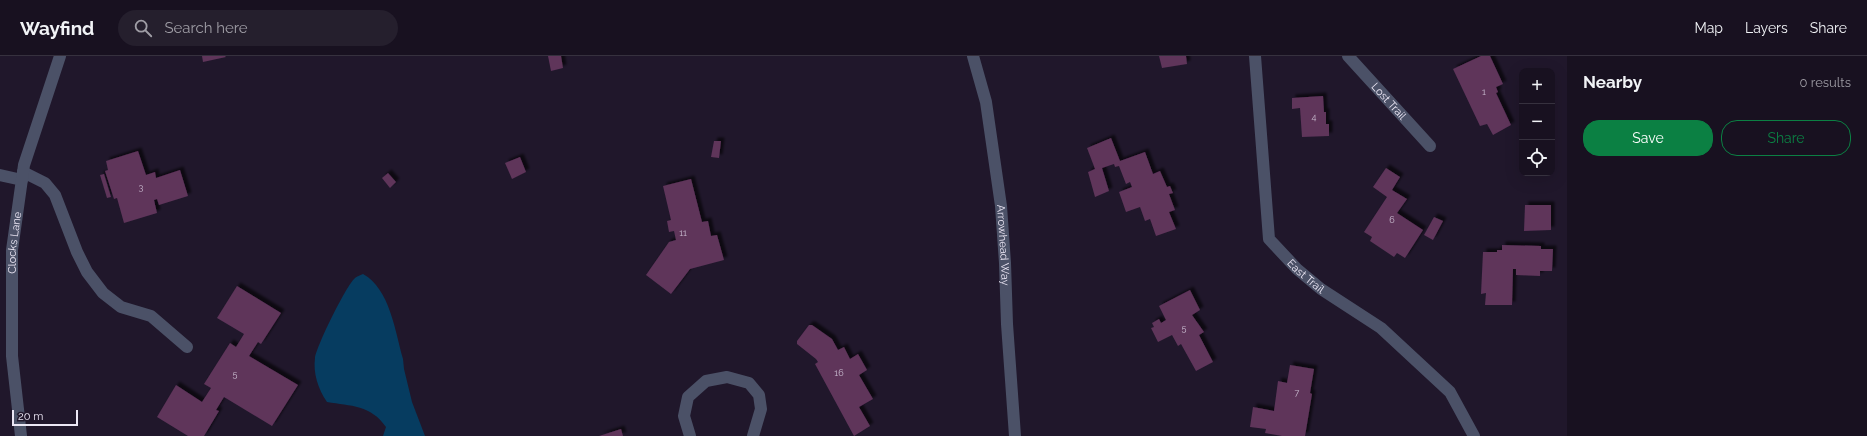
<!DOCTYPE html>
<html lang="en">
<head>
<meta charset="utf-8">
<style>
  :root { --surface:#181120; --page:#251f2d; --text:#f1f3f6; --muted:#9f9da5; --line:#36313e; --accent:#0b8043 }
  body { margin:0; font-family:Raleway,sans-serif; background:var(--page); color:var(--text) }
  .controls { position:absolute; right:12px; top:12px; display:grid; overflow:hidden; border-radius:8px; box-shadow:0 4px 16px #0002 }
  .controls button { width:36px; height:36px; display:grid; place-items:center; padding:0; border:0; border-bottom:1px solid var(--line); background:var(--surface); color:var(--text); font:20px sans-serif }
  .scale { position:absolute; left:12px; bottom:10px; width:66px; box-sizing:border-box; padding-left:4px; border:2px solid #ece7f5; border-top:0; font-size:11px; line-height:14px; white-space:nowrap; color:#ece7f5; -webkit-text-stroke:3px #20172b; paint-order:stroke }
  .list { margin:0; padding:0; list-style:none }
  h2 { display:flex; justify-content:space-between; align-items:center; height:52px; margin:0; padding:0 16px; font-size:17px }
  h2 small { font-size:13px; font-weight:400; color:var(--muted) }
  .actions { display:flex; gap:8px; padding:12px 16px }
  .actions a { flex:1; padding:9px 0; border:1px solid var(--accent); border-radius:16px; text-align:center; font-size:14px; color:var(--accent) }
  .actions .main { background:var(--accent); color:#fff }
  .icon { flex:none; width:22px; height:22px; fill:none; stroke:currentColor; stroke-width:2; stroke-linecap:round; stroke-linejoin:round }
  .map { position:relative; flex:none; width:1567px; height:380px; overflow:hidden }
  header { display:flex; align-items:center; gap:24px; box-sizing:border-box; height:56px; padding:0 20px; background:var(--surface); border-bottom:1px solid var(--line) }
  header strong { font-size:19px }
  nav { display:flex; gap:22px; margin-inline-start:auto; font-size:14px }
  .search { width:280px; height:36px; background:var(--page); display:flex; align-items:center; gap:10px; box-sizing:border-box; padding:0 14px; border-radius:22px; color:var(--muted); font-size:15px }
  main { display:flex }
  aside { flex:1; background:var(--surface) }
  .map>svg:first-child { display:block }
  .water { fill:#063c60 }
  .building { fill:#5e345a; filter:url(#shadow) }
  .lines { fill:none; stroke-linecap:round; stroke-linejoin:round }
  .minor { stroke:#4b5167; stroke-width:12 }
  .labels { text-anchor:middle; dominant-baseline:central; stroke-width:3.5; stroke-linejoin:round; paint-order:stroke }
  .number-label { font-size:9px; fill:#c8bace }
  .street-label { font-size:11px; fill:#ece7f5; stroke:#20172b }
</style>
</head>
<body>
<header>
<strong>Wayfind</strong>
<div class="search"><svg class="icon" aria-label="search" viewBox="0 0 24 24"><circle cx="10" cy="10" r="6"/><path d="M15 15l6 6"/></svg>Search here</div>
<nav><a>Map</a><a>Layers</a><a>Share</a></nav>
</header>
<main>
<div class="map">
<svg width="1567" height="380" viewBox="0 0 1567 380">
  <defs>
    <filter id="shadow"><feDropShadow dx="3.5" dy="-3.5" stdDeviation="1" flood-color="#0009"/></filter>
  </defs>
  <rect width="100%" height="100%" fill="#20172b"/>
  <path class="water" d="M363 218C390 233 395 275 403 303L404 313 412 346 425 380H383L386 371C371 349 351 350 327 346 318 333 313 317 315 302 317 289 346 230 355 222 357 220 361 219 363 218Z"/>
  <g class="building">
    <path d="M202 0H225L226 1 203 6Z"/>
    <path d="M548 0H561L563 12 551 15Z"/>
    <path d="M1159 0H1186L1187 8 1162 12Z"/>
    <path d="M1481 0H1490L1503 28 1496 31 1498 36 1496 37 1511 69 1493 79 1487 68 1480 70 1453 13Z"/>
    <path d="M1323 40 1324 56H1326V68H1329V80L1302 81 1300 52 1292 53V42Z"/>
    <path d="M1111 82 1120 105 1145 96 1153 118 1160 115 1167 131 1170 130 1173 137 1169 138 1175 154 1169 156 1176 173 1156 180 1150 163 1145 165 1140 151 1126 156 1119 136 1132 131 1130 126 1126 128 1119 110 1115 111 1114 108 1102 112 1109 135 1095 141 1088 116 1095 113 1087 92Z"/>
    <path d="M714 85H721L719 102 711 101Z"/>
    <path d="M138 95 146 119 155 116 156 122 180 114 188 140 159 149 157 143 154 144 157 157 124 167 117 142 114 143 105 115 108 114 106 105Z"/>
    <path d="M520 101 526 116 512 123 505 107Z"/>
    <path d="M1386 112 1400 121 1392 134 1407 143 1397 157 1423 174 1405 202 1397 197 1394 201 1370 185 1372 181 1364 176 1387 141 1373 131Z"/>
    <path d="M388 117 396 126 390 132 382 122Z"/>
    <path d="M104 118 111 141 107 142 100 119Z"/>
    <path d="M691 123 702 166 708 165 711 180 717 179 724 204 690 213 671 238 646 219 669 186 676 184 674 175 669 176 667 165 671 164 663 130Z"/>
    <path d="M1525 149H1551V174L1524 175Z"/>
    <path d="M1434 161 1443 165 1433 184 1424 179Z"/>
    <path d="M1502 189 1541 190V193H1553L1552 215H1540V220L1516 219V213H1513L1512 249H1485L1486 237 1481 238 1483 196H1497V194H1502Z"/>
    <path d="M237 230 281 257 261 288 258 286 249 300 298 329 272 370 224 341 216 354 219 355 204 380H188L157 361 176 329 202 346 211 332 204 328 230 287 236 291 244 278 217 262Z"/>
    <path d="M1190 234 1200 254 1192 259 1204 276 1199 279 1213 306 1196 315 1181 288 1178 290 1172 279 1158 286 1151 272 1154 271 1152 267 1159 263 1161 267 1166 264 1159 250Z"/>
    <path d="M809 269H812L832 283 838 294 844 291 850 303 858 298 867 314 859 319 873 343 859 351 870 370 854 380 815 308 818 306 816 303 797 288V285Z"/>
    <path d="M1290 309 1314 313 1310 337 1312 338 1305 380H1282L1265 377 1266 373 1250 371 1253 351 1274 355 1278 325 1287 327Z"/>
    <path d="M621 373 623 380H599Z"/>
  </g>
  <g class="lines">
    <g class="minor">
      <path id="s1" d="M973 0 986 46 1001 150 1005 207 1007 268 1015 380"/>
      <path id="s2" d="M1255 0 1269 183 1297 213 1321 233 1381 272 1450 336 1474 380"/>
      <path id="s3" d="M1348 0 1430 90"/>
      <path d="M23 116 45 127 55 139 77 196 87 216 103 237 121 251 151 260 187 291"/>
      <path d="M0 119 22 124"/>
      <path id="s4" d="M21 380 12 300V194L24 109 60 0"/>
      <path d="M690 380 684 360 688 341 706 325 727 321 749 327 759 339 761 353 753 380"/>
    </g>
  </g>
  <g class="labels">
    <g class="number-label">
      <text x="1484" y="36">1</text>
      <text x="1314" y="61">4</text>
      <text x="141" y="131">3</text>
      <text x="1392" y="164">6</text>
      <text x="683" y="177">11</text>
      <text x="1184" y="272">5</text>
      <text x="839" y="317">16</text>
      <text x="235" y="318">5</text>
      <text x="1297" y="337">7</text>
    </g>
    <g class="street-label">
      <text stroke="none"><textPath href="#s3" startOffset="61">Lost Trail</textPath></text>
      <text stroke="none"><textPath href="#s4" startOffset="194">Clocks Lane</textPath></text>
      <text stroke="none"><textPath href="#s1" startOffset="192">Arrowhead Way</textPath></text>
      <text stroke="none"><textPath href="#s2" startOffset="236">East Trail</textPath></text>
    </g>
  </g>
</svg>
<div class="controls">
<button>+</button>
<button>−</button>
<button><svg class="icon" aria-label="locate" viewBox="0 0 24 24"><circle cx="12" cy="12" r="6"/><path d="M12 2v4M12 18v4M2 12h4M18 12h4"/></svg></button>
</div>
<div class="scale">20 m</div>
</div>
<aside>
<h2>Nearby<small>0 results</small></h2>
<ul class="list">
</ul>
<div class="actions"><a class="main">Save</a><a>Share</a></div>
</aside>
</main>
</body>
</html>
